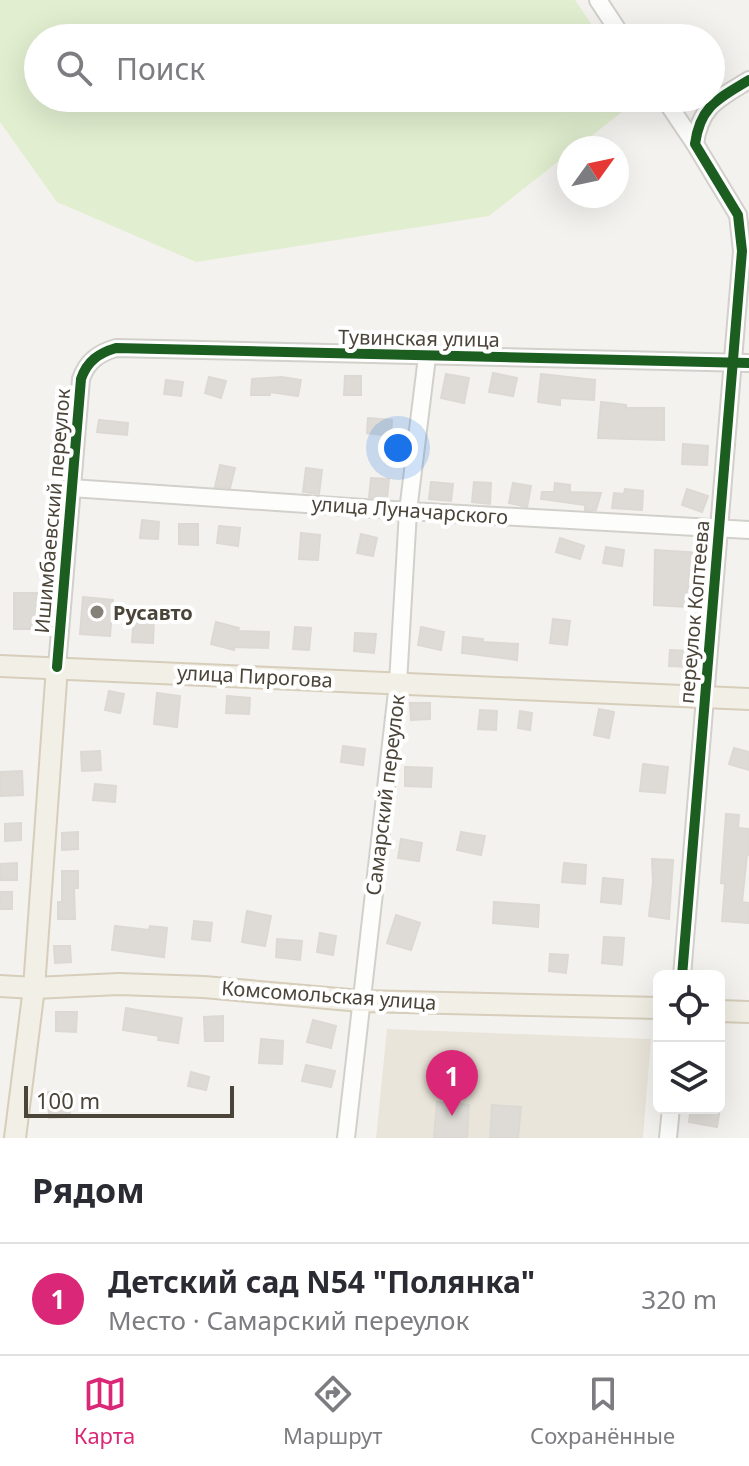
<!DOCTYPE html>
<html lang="ru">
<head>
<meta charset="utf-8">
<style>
  :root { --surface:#fff; --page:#f2f2f3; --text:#2b2b33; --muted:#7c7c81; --line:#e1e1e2; --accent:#db2777 }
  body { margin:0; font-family:"Noto Sans",sans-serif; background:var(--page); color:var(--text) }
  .controls { position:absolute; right:24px; bottom:24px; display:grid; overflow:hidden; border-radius:12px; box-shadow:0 8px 32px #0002 }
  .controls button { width:72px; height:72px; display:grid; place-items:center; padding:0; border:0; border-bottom:2px solid var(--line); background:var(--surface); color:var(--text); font:40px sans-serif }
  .compass { position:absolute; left:557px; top:136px; width:72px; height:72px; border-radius:50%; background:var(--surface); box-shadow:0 8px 32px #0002; rotate:57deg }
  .scale { position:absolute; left:24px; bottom:20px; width:210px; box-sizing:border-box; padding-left:8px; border:4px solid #4b4439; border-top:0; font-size:22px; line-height:28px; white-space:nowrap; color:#4b4439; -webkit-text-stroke:6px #fff; paint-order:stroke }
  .you { position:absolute; left:398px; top:448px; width:28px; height:28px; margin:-20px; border:6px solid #fff; border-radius:50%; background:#1a73e8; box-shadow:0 0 0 12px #1a73e833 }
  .badge { display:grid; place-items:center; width:52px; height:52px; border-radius:50%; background:var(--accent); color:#fff; font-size:26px; font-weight:700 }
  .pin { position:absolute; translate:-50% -66px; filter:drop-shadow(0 2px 4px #0008) }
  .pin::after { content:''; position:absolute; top:42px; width:28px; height:24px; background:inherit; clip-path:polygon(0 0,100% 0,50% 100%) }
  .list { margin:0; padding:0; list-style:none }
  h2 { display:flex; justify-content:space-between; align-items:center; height:104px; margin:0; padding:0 32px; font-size:34px }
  h2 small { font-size:26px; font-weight:400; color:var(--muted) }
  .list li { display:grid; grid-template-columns:52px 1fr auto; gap:24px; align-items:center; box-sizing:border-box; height:112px; padding:0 32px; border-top:2px solid var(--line) }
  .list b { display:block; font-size:30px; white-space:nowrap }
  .list p { margin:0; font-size:26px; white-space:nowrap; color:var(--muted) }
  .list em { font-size:26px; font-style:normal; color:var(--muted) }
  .icon { flex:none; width:44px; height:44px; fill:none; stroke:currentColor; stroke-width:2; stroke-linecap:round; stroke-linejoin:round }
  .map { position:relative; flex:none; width:749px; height:1138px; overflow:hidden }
  .search { position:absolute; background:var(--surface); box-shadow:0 8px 32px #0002; left:24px; right:24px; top:24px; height:88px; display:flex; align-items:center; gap:20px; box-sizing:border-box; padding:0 28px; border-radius:44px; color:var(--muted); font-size:30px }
  .sheet { height:216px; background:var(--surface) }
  nav { display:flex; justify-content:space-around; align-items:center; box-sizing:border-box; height:112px; border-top:2px solid var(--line); background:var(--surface); font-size:22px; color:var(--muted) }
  nav a { display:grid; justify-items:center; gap:4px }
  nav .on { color:var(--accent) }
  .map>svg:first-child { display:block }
  .education { fill:#eae5da }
  .green { fill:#e1eecf }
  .building { fill:#dedbd6; stroke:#dcd9d4; stroke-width:2 }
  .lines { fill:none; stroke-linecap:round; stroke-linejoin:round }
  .minor-casing { stroke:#d2d0cb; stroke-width:20 }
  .major-casing { stroke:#d6cebb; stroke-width:24 }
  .minor { stroke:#fdfdfc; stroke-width:16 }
  .major { stroke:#f2efe6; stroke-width:20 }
  .cycleway-casing { stroke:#fff; stroke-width:15 }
  .cycleway { stroke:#1b5e20; stroke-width:10 }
  .poi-dot { fill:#868178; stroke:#fff; stroke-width:3 }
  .labels { text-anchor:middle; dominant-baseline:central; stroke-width:8; stroke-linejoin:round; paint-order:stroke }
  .street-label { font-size:20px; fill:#4b4439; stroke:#fff }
  .poi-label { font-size:20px; font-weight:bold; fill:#4b4439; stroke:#fff; text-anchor:start }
</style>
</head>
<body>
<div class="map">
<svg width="749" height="1138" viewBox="0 0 749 1138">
  <rect width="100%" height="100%" fill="#f4f2ee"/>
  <path class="education" d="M387 1029 651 1039 643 1138H376Z"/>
  <path class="green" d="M0 0H575L601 38H38V98H640L576 148H569V153L489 216 196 262 57 202 0 122Z"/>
  <g class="building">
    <path d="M493 373 517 378 513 396 489 392Z"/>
    <path d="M446 374 469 378 464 403 441 398Z"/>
    <path d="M541 374 595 380 594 400 560 398V405L538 402Z"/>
    <path d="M345 376H361V395H344Z"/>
    <path d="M209 377 226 381 221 398 205 393Z"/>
    <path d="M282 377 301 380 298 396 270 392V395H251L252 379Z"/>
    <path d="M166 380 183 382 181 396 164 394Z"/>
    <path d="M601 402 626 405V408H664V440L598 438Z"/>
    <path d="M368 418 392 420 391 436 367 433Z"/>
    <path d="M99 420 128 423 127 435 97 432Z"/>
    <path d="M683 444 708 446 707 465 682 464Z"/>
    <path d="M220 465 235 468 230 488 215 487Z"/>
    <path d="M306 468 322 470 319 494 303 492Z"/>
    <path d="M371 478 389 479 387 499 369 497Z"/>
    <path d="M431 482 453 484 451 501 429 499Z"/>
    <path d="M474 482 491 483 490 504 472 502Z"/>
    <path d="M513 483 531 486 527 507 509 503Z"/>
    <path d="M555 483 570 485V492L601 493 596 510H585V505L541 499 542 492H554Z"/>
    <path d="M625 489 643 491 642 510 612 508 614 493 624 494Z"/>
    <path d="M687 489 708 496 702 512 682 505Z"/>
    <path d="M142 520 159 522 158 539 140 538Z"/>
    <path d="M179 524H198V545L179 544Z"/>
    <path d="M219 526 240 528 238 546 217 543Z"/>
    <path d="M301 533 320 535 318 560 299 559Z"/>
    <path d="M361 534 377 538 373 556 357 553Z"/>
    <path d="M560 538 584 546 580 559 556 552Z"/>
    <path d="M606 547 624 550 622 566 603 563Z"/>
    <path d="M655 550 701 553 700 573 689 572 687 607 654 605Z"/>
    <path d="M14 593H38L37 629H14Z"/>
    <path d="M83 597 113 600 110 636 80 634Z"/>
    <path d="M134 615 154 616 153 643 132 642Z"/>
    <path d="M553 619 570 621 567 645 550 643Z"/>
    <path d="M216 622 239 628 238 631 269 632 268 648 234 647V650L211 644Z"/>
    <path d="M295 627 311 628 309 650 293 649Z"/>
    <path d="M421 627 444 632 441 650 418 645Z"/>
    <path d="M355 633 376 634 374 653 354 651Z"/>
    <path d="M463 637 483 639V642L518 644 517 660 462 653Z"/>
    <path d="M670 650 693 651 692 667 669 666Z"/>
    <path d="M109 691 124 694 120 713 105 710Z"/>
    <path d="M157 693 180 696 177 727 154 724Z"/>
    <path d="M227 696 250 698 249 714 226 713Z"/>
    <path d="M410 703H430V719L411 720Z"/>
    <path d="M599 709 614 712 609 738 594 735Z"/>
    <path d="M480 710 497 711 496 730 478 729Z"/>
    <path d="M520 711 532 713 530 730 518 728Z"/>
    <path d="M343 746 365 749 363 765 341 762Z"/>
    <path d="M734 748 749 752V770L729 764Z"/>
    <path d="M100 751 101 770 82 771 81 752Z"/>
    <path d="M643 764 668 767 665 793 640 791Z"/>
    <path d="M405 767 432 768 431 787 405 786Z"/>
    <path d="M22 771 23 795 0 796V772Z"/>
    <path d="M95 784 116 786 115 802 93 800Z"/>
    <path d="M726 814 739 815 738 828 749 829V855H747L742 902 749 903V923L722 921 725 884 721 883Z"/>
    <path d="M21 823V840L5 841V824Z"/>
    <path d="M78 832V849L62 850V833Z"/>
    <path d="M461 832 485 836 481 855 457 850Z"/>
    <path d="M401 839 422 843 419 861 398 858Z"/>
    <path d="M652 859 673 860 669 919 649 916 653 882Z"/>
    <path d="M17 863V880H1V864Z"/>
    <path d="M564 863 586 865 585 884 562 882Z"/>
    <path d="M62 871H78V888H74L75 919H58V902H62Z"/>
    <path d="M603 878 623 880 621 904 601 902Z"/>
    <rect x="0" y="892" width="12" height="17"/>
    <path d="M494 902 539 905 538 927 493 923Z"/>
    <path d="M247 911 271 916 265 946 242 942Z"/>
    <path d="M396 915 420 923 411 950 387 943Z"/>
    <path d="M194 921 212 923 210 941 192 939Z"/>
    <path d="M115 926 149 930 150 926 167 928 164 957 112 950Z"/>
    <path d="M320 933 336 936 333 955 317 952Z"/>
    <path d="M604 937 624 938 622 965 602 963Z"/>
    <path d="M277 939 302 941 300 960 276 957Z"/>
    <path d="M54 946H70L71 962 55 963Z"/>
    <path d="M550 954 568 955 566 973 549 971Z"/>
    <path d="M126 1008 182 1018 178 1043 158 1040 159 1036 123 1030Z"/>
    <path d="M56 1012H77L76 1032 56 1031Z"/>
    <path d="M223 1016V1041H205L204 1017Z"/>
    <path d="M313 1020 336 1026 331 1048 307 1042Z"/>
    <path d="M261 1039 283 1041 282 1064 259 1063Z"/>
    <path d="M306 1065 335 1071 331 1087 302 1081Z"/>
    <path d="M191 1072 209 1077 206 1090 188 1086Z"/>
    <path d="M48 1092H69L70 1117 49 1118Z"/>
    <path d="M437 1102 469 1105 467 1138H434Z"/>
    <path d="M492 1105 521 1107 518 1138H490Z"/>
    <path d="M691 1108H720L717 1127 689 1122Z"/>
  </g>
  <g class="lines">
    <defs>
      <g id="minor">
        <path d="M598 0 623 38"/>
        <path d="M664 98 695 144"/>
        <path d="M71 488 408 511 749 530"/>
        <path d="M57 667 81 379C87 361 99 353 116 348L749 363"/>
        <path d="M682 976 742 251 738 215 695 144C700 106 718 99 749 80"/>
        <path d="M346 1138 398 683 408 511 427 357"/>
        <path d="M668 1138 671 1108"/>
      </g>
      <g id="major">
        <path d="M0 666 749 699"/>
        <path d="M0 986 34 988 119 984 204 987 361 1001 659 1008"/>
        <path d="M719 1011 749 1012"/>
        <path d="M15 1138 34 988 57 667"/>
      </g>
    </defs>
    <use href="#minor" class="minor-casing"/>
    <use href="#major" class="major-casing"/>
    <use href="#minor" class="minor"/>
    <use href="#major" class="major"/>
    <defs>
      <g id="cycleway">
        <path d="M57 667 81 379C87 361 99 353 116 348L749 363"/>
        <path d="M682 976 742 251 738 215 695 144C700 106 718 99 749 80"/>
      </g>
    </defs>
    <use href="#cycleway" class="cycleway-casing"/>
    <use href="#cycleway" class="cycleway"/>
  </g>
  <circle class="poi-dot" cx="97" cy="612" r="8"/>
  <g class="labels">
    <g class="street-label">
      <text transform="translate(419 338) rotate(1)">Тувинская улица</text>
      <text transform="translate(410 510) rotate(4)">улица Луначарского</text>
      <text transform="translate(52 511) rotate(-85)">Ишимбаевский переулок</text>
      <text transform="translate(694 612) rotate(-85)">переулок Коптеева</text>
      <text transform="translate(255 676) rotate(3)">улица Пирогова</text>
      <text transform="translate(385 795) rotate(-83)">Самарский переулок</text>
      <text transform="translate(329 995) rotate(4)">Комсомольская улица</text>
    </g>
    <g class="poi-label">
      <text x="113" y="612">Русавто</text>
    </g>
  </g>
</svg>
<div class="controls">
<button><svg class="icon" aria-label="locate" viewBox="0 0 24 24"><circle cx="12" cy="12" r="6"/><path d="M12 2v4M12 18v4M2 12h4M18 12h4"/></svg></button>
<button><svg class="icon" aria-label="layers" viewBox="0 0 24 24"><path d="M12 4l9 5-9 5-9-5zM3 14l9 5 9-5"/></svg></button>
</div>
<svg class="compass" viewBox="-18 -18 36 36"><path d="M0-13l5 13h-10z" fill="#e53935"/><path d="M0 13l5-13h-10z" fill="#7c7c81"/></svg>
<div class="scale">100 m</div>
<div class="you"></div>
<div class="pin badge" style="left:452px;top:1116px">1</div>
<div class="search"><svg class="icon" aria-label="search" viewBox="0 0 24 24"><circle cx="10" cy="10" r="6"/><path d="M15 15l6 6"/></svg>Поиск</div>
</div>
<section class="sheet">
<h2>Рядом<small></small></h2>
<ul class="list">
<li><span class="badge">1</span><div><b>Детский сад N54 &quot;Полянка&quot;</b><p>Место · Самарский переулок</p></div><em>320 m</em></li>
</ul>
</section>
<nav>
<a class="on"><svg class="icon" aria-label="map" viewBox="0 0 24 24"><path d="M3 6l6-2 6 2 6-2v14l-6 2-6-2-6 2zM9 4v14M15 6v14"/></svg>Карта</a>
<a><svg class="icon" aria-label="directions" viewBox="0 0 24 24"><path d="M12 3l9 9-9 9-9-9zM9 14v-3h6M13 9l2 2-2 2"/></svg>Маршрут</a>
<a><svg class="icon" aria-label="saved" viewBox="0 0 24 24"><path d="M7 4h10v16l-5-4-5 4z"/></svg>Сохранённые</a>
</nav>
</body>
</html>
